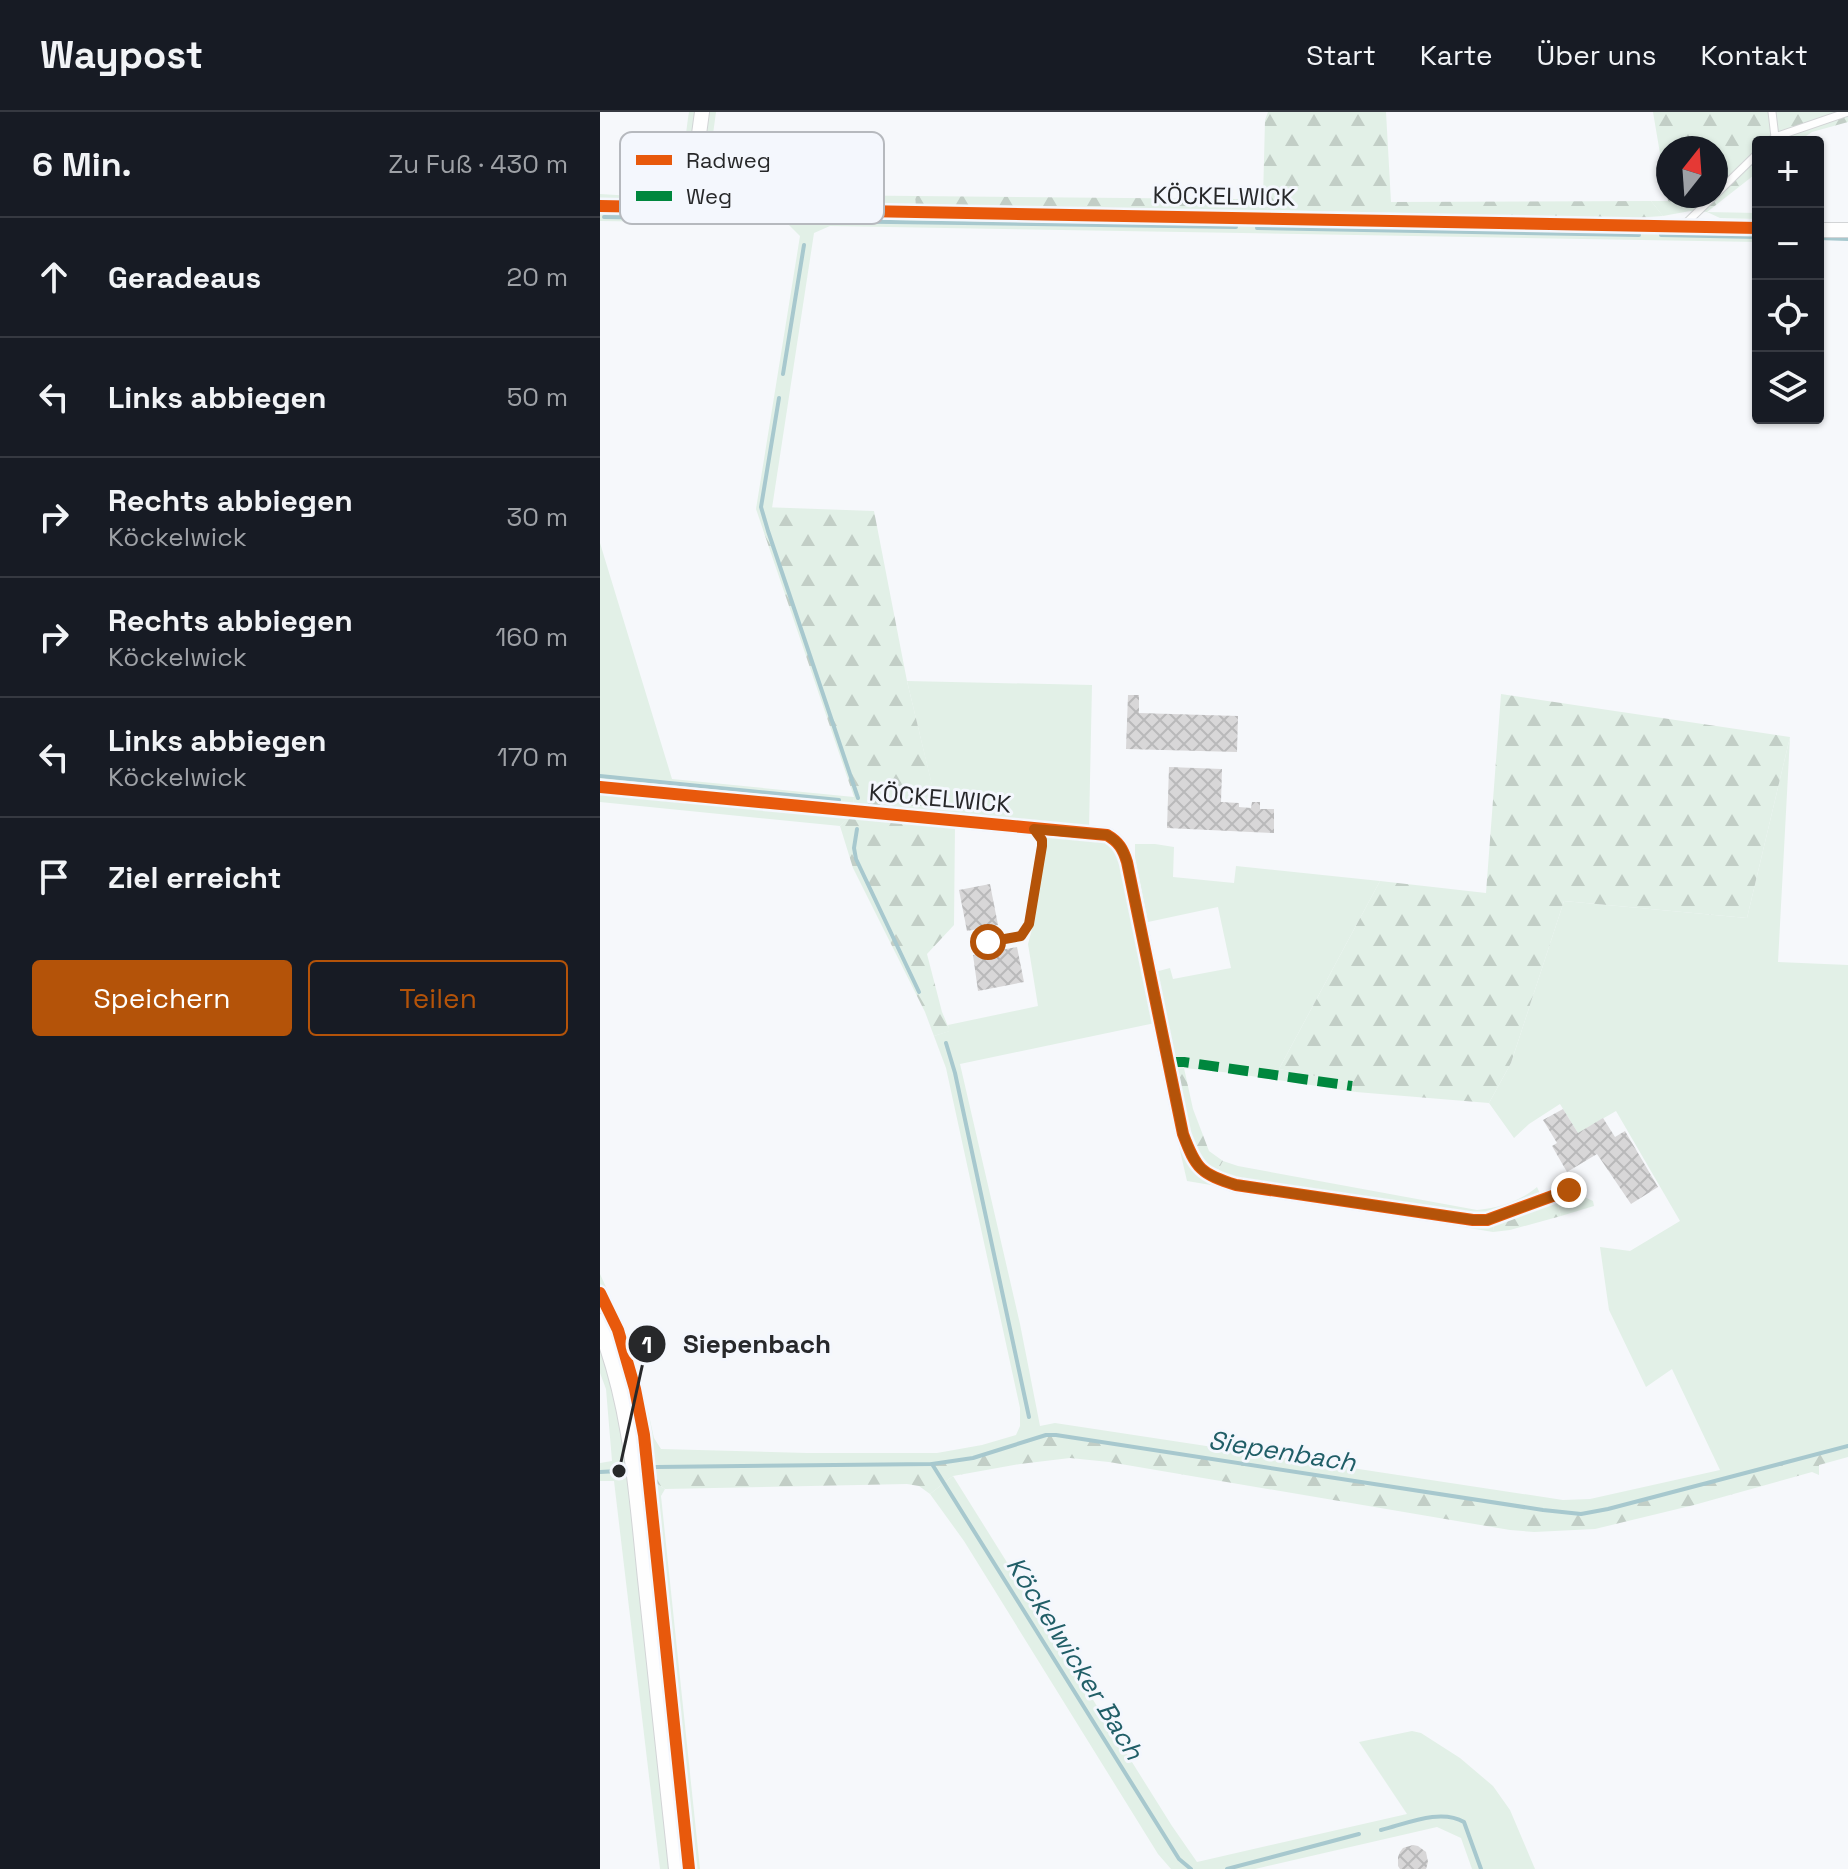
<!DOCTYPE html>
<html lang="de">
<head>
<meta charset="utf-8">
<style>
  :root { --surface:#171b24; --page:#242831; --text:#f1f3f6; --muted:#9ea1a6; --line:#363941; --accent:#b45309 }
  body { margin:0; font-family:"Space Grotesk",sans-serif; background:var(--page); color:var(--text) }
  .controls { position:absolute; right:24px; top:24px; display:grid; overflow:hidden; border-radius:8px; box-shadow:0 2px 6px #0004 }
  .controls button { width:72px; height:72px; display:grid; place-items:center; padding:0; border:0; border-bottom:2px solid var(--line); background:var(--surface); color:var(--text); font:40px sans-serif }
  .compass { position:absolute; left:1056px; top:24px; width:72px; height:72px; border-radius:50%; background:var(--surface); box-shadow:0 2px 6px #0004; rotate:17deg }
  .stop { position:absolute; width:24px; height:24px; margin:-18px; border:6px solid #b45309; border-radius:50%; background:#fff }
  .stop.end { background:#b45309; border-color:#fff; box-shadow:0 2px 8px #0008 }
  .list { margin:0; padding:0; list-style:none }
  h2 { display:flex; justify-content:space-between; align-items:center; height:104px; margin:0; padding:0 32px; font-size:34px }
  h2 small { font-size:26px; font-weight:400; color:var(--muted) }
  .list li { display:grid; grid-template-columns:52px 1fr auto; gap:24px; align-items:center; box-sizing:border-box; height:120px; padding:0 32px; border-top:2px solid var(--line) }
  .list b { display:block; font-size:30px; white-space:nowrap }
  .list p { margin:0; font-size:26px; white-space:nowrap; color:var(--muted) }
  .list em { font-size:26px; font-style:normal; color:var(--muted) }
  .actions { display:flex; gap:16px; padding:24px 32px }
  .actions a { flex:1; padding:18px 0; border:2px solid var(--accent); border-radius:8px; text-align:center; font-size:28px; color:var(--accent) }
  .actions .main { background:var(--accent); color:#fff }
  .icon { flex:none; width:44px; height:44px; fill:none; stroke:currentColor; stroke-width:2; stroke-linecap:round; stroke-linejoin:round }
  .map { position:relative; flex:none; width:1248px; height:1757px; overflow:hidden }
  header { display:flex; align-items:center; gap:48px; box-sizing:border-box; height:112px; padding:0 40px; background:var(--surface); border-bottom:2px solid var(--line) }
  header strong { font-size:38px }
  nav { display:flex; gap:44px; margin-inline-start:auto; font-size:28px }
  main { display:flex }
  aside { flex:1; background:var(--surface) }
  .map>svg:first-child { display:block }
  .grass { fill:#e2f0e7 }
  .forest { fill:url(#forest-firs); fill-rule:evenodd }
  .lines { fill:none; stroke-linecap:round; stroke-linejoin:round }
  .stream { stroke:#a7c8ce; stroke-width:4 }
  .building { fill:url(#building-cross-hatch) }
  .service-casing { stroke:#d2d4d6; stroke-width:9 }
  .minor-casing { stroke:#d2d4d6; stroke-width:16 }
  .secondary-casing { stroke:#d2d4d6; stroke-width:20 }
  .service { stroke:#fefefe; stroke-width:7 }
  .minor { stroke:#fefefe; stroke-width:14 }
  .secondary { stroke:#fefefe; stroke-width:18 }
  .quiet { stroke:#00873e; stroke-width:10; stroke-dasharray:20 10; stroke-linecap:butt }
  .cycleway-casing { stroke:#f4f7fd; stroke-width:17 }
  .cycleway { stroke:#e8590c; stroke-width:12 }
  .route { stroke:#b45309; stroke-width:10 }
  .labels { text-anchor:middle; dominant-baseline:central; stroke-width:6; stroke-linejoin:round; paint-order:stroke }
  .street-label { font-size:24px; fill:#27282a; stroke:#f4f7fd }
  .water-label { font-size:26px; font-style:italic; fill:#205e67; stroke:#f4f7fd }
  .key { fill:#f4f7fd; stroke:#b6b9be; stroke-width:2 }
  .key-label { font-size:22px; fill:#27282a }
  .leader { fill:none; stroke:#27282a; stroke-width:3 }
  .callout-dot { fill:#27282a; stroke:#f4f7fd; stroke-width:3 }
  .mark-label { font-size:24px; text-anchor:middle; font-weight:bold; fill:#fff }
  .callout-label { font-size:26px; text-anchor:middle; font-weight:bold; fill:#27282a; stroke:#f4f7fd; stroke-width:6; stroke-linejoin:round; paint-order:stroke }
</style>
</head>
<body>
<header>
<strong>Waypost</strong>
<nav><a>Start</a><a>Karte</a><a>Über uns</a><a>Kontakt</a></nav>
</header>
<main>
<aside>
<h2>6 Min.<small>Zu Fuß · 430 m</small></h2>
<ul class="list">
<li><svg class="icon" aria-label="ahead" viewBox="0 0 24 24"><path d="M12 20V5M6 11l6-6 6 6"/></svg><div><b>Geradeaus</b></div><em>20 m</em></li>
<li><svg class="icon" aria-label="left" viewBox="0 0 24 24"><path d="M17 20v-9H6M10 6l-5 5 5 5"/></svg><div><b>Links abbiegen</b></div><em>50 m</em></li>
<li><svg class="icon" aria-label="right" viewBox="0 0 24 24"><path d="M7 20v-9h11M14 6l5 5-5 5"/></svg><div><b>Rechts abbiegen</b><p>Köckelwick</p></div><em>30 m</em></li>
<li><svg class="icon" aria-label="right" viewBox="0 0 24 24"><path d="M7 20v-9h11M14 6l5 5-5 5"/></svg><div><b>Rechts abbiegen</b><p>Köckelwick</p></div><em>160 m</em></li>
<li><svg class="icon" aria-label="left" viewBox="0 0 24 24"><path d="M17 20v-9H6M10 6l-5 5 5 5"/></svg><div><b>Links abbiegen</b><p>Köckelwick</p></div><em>170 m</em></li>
<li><svg class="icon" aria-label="arrive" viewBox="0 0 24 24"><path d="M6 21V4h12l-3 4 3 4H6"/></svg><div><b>Ziel erreicht</b></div></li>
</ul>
<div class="actions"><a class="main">Speichern</a><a>Teilen</a></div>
</aside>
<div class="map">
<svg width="1248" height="1757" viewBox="0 0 1248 1757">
  <defs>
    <pattern id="forest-firs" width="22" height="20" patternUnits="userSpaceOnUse" patternTransform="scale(2)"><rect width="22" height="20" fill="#e2f0e7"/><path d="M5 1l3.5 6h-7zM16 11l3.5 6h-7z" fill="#c2cec6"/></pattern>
    <pattern id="building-cross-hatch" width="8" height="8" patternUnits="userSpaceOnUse" patternTransform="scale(2)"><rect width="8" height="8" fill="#d8d7d8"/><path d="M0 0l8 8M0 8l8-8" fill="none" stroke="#b9b9ba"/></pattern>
  </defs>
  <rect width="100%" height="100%" fill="#f6f8fb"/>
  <g class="grass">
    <path d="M89 0H96L89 71C85 77 82 83 77 86 62 97 19 91 0 90V82C18 83 41 86 58 81 84 73 85 22 89 0Z"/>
    <path d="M106 0H116L107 67 114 78 126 82 315 84 316 96 111 90 102 83 97 73Z"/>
    <path d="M636 87H663L668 98 630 99Z"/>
    <path d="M1051 89H1068L1090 99 1063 104Z"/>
    <path d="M0 98 1158 117V130L230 114 214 121 172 396 156 397 200 124 188 112 0 109Z"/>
    <path d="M1107 100 1158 101V107L1120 106Z"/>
    <path d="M0 431 72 667 254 685 253 697 0 672Z"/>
    <path d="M307 569 492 573 489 716 349 705 334 682Z"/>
    <path d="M1190 625 1178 850 1248 853V1334L1008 1397 981 1402 943 1398 456 1323H446L373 1346 332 1352 52 1355 36 1269 25 1232 10 1192 0 1172V1162C26 1215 42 1269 54 1326L61 1337 207 1341H337L382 1333 416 1323 420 1314V1296L346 956 334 924 349 919 348 913 438 894 428 832 435 806 446 733 444 720 502 725 521 743 550 872 605 1063 894 1109 893 1120 587 1069 568 987 555 911 360 952 420 1212 440 1314 455 1311 963 1388 990 1387 1120 1358 1072 1257 1046 1275 1009 1198 1000 1135 1030 1139 1080 1109 1016 999 978 1021 960 992 929 1012 914 1026 889 991 911 951 964 789 1147 806Z"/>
    <path d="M0 679 250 704 240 714 0 690Z"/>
    <path d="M535 732H555L574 735 573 765 634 771 636 754 780 769 679 957 748 970 756 980 632 961 584 956 574 957 555 860 570 856 573 867 631 856 618 795 548 810 535 745Z"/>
    <path d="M623 1049 638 1054 877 1098C898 1096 921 1089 937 1075L941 1084 881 1104 633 1066 617 1060Z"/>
    <path d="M978 1082 993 1089 994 1094 961 1104 956 1088Z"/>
    <path d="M0 1228 23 1322 71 1757H60L14 1369H0V1351L12 1349 6 1277 0 1261Z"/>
    <path d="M353 1364 572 1714 597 1750 807 1702 759 1630 812 1619 821 1621 860 1646 893 1674 910 1698 935 1757H872L861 1726 837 1715 655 1757H571L558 1742 364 1429 330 1382Z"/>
    <path d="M53 1369 65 1377 61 1384 100 1757H93L52 1377Z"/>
  </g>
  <g class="forest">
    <path d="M668 0H786L791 90 1051 89 1063 104 1034 106 668 98 663 87 665 8Z"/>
    <path d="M1053 0H1248V10L1212 20 1197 30H1158V60L1107 100 1090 99 1068 89ZM1068 36H1116V84H1068Z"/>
    <path d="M315 84 636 87 630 99 316 96Z"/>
    <path d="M161 395 274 399 307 569 334 681 355 713 354 813 327 842 342 900 350 919 334 924 325 900 253 756 240 714C250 704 253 699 254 685L156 397Z"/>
    <path d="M901 582 1190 625 1147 806 964 789 911 951 889 991 756 980 748 970 679 957 780 769 886 781Z"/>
    <path d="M584 956 593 997 609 1039 623 1049 617 1060 606 1053 595 1042 574 957Z"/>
    <path d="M956 1088 961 1104 910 1118 893 1120 894 1109Z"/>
    <path d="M446 1323H456L943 1398 981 1402 1008 1397 1248 1334V1345L1219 1353V1363L1212 1360 1094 1393 995 1417 934 1420 910 1418 509 1350 470 1346 420 1352 353 1364 330 1382 319 1374 307 1372 65 1377 53 1369 52 1355 332 1352 373 1346Z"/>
  </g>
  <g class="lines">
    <g class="stream">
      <path d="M4 105 197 108"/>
      <path d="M219 109 636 115"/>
      <path d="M657 116 1039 123"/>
      <path d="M1061 123 1158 125"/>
      <path d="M1218 126 1248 127"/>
      <path d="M183 262 204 133"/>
      <path d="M179 286 161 395 168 419 258 686"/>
      <path d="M0 664 239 688"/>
      <path d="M257 717 254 736 256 747 319 880"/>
      <path d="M346 931 355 961 429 1305"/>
      <path d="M332 1352 579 1747 591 1757"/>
      <path d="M56 1355 332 1352 373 1346 446 1323H456L943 1398 981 1402 1008 1397 1248 1334"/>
      <path d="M0 1360 19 1359"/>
      <path d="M781 1718C806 1712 840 1696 864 1710L881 1757"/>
      <path d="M627 1757 759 1722"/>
    </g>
  </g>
  <g class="building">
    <path d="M528 583H539V601L638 604 637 640 526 637Z"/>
    <path d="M569 655 622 657 621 690 639 691V695L651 696 652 690H660V697H674V721L567 716Z"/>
    <path d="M390 772 398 813 367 819 359 778Z"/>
    <path d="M417 835 424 870 378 879 373 843Z"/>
    <path d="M963 997 978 1021 1003 1006 1015 1025 1025 1019 1058 1075 1031 1092 997 1042 967 1060 952 1034 957 1031 943 1008Z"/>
    <path d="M813 1733 818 1734 826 1740 828 1750 826 1757H800L798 1754V1745L800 1740 803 1736Z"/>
  </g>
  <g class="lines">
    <defs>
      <g id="service">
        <path d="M1175 25 1248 0"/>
        <path d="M1169 30 1175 25 1172 0"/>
        <path d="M1116 82 1158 41"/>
        <path d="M1084 113 1114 84"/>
        <path d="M388 830 421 824 429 812 442 734V728L435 718"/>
      </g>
      <g id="minor">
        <path d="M0 94 1158 116"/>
        <path d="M89 96 102 0"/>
        <path d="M1218 118H1248"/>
        <path d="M0 675 507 723C519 730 523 737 527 750L583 1022C596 1057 601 1062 636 1073L873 1108H887L969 1078"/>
      </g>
      <path id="secondary" d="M0 1211C33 1292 38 1381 47 1467 57 1564 68 1660 78 1757"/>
    </defs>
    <use href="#service" class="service-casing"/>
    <use href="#minor" class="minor-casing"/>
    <use href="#secondary" class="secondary-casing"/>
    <use href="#service" class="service"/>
    <use href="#minor" class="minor"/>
    <use href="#secondary" class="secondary"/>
    <path class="quiet" d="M569 950H584L752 974"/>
    <defs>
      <g id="cycleway">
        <path d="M0 94 1158 116"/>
        <path d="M0 675 507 723C519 730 523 737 527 750L583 1022C596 1057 601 1062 636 1073L873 1108H887L969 1078"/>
        <path d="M0 1181 18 1218 35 1277 44 1323 89 1757"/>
      </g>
    </defs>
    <use href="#cycleway" class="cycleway-casing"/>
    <use href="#cycleway" class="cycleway"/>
  </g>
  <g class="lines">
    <path class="route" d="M388 830 421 824 429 812 442 734V728L434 717 507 723C519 730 523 737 527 750L583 1022C596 1057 601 1062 636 1073L873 1108H887L969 1078"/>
  </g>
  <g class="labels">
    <g class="street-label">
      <text transform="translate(624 84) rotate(1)">KÖCKELWICK</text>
      <text transform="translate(340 686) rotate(5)">KÖCKELWICK</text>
    </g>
    <g class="water-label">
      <text transform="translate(682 1339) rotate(9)">Siepenbach</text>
      <text transform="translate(475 1546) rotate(58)">Köckelwicker Bach</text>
    </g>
  </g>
  <rect x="20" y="20" width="264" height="92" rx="12" class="key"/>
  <rect x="36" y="43" width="36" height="10" fill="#e8590c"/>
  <rect x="36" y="79" width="36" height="10" fill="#00873e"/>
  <g class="key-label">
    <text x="86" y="56">Radweg</text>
    <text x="86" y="92">Weg</text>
  </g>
  <path class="leader" d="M19 1359L47 1232"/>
  <g class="callout-dot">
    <circle cx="19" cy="1359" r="8"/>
    <circle cx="47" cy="1232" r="20"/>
  </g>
  <g class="mark-label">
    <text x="47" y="1241">1</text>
  </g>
  <g class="callout-label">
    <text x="157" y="1241">Siepenbach</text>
  </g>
</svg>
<div class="controls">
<button>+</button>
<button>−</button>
<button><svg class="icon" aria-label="locate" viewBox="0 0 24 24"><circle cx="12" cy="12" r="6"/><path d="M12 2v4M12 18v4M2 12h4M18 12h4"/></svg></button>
<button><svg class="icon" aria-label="layers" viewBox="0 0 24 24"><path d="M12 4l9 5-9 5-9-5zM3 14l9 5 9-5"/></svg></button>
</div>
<svg class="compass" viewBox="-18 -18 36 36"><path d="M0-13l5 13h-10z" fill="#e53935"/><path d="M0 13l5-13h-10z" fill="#9ea1a6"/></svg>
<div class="stop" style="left:388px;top:830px"></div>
<div class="stop end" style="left:969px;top:1078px"></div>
</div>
</main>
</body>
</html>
